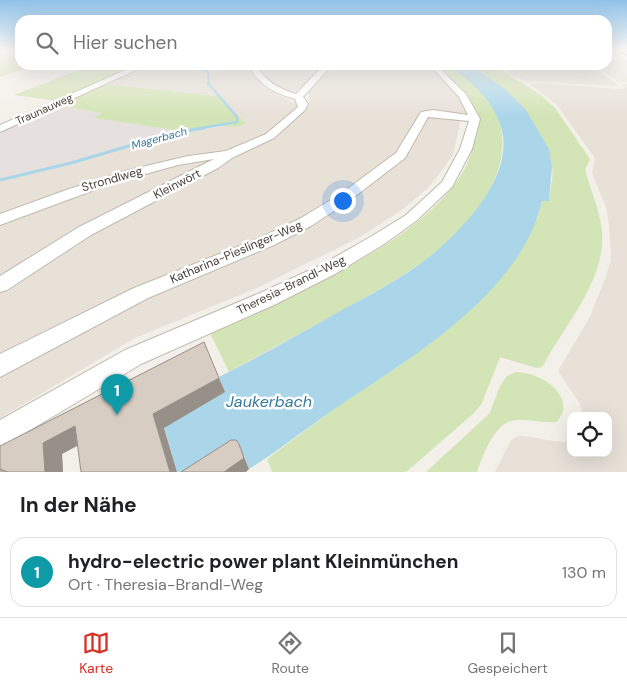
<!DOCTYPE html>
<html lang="de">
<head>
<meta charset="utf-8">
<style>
  :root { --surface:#fff; --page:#f2f2f2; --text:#202124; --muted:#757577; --line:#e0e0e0; --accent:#d93025 }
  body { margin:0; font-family:"DM Sans",sans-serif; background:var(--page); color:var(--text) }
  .controls { position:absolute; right:15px; bottom:15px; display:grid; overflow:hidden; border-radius:10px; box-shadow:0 5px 20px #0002 }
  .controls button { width:45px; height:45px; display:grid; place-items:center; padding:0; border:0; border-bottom:1px solid var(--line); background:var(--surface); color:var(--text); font:25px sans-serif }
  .you { position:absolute; left:342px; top:200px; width:18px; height:18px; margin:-12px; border:4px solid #fff; border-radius:50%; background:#1a73e8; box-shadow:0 0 0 8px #1a73e833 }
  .badge { display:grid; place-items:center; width:32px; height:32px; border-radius:50%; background:var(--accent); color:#fff; font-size:16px; font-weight:700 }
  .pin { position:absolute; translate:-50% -41px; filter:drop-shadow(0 1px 2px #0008) }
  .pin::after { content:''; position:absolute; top:26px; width:18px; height:15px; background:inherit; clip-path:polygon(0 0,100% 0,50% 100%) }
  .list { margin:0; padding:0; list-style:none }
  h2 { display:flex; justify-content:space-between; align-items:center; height:65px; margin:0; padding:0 20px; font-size:21px }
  h2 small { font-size:16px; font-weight:400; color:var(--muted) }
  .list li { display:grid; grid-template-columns:32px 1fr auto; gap:15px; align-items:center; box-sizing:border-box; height:70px; margin:0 10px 10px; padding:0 10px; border:1px solid var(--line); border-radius:15px }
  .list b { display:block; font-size:19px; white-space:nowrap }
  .list p { margin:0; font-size:16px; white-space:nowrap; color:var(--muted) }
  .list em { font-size:16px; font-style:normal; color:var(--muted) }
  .icon { flex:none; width:28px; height:28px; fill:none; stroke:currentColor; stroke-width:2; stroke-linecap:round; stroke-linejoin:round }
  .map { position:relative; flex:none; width:627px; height:472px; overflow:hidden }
  .search { position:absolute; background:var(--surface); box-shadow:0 5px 20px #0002; left:15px; right:15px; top:15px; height:55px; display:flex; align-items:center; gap:12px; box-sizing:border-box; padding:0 18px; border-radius:15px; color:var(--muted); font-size:19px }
  .sheet { height:145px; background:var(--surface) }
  nav { display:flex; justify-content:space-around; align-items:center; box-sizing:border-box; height:70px; border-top:1px solid var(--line); background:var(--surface); font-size:14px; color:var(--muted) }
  nav a { display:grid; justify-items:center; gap:2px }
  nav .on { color:var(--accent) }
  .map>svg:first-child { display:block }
  .residential { fill:#e7e1d8 }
  .industrial { fill:#e6e1de }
  .green { fill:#d3e4b6 }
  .water { fill:#abd6ea }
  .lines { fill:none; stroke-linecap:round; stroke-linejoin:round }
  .stream-far2 { stroke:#abd6ea; stroke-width:2 }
  .stream-far1 { stroke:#abd6ea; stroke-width:2.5 }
  .stream { stroke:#abd6ea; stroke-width:3 }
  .minor-casing { stroke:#c1b9af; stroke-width:2 }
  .minor { fill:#fff; fill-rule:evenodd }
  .tram { stroke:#979797; stroke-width:1 }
  .wall { fill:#b9b0a8 }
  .shaded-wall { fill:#969088 }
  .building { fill:#d7cdc3; stroke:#969088 }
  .labels { text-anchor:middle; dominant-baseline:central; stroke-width:5; stroke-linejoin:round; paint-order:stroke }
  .far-street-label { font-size:11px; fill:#463f38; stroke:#fff }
  .far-water-label { font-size:11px; font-style:italic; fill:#36799a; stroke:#fff }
  .street-label { font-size:12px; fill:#463f38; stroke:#fff }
  .near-water-label { font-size:16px; font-style:italic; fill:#36799a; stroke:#fff }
</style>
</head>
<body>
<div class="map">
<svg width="627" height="472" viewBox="0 0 627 472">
  <rect width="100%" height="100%" fill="#f3efe9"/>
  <g class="residential">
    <path d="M607 60 627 61V82H619L593 65H607Z"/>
    <path d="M145 65 188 70 195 69 186 65H248L252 73 266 88 300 106 267 135 235 148 178 159 0 218V181L71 164 173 133 228 126 237 127 246 123 236 115 212 86 207 71 199 70 208 74 206 81 218 96 104 84Z"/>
    <path d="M255 65H324L294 93 287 92 265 79Z"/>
    <path d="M333 65H430L455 91 470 116 461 118 453 155 430 186 402 210 360 237 259 287 135 338 0 418V291L89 234 273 138 305 109 309 102V92Z"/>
    <path d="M499 65H590L613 81 618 86 527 81 515 77Z"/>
    <path d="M535 83 620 89 624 88 622 84H627V472H495L511 440 518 436 533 437 552 441 565 442 571 439V453H608V416H583L580 404 558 371 590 317 606 276 611 259 609 225 606 207 592 173 595 158 557 105 529 84Z"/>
    <path d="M213 159 214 161 0 281V223L76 192 168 165Z"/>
  </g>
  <path class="industrial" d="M56 105 103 113 95 118 181 131 71 163 0 179V131Z"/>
  <g class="green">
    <path d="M0 50H20V65H35L0 77Z"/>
    <path d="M92 65H140L59 101 14 95Z"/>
    <path d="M145 65H186L207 71 212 86 236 115 246 123 237 127 216 126 181 131 94 118 102 113 56 105 104 84 217 96C212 88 205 85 208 74L204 71Z"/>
    <path d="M435 65C440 65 446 64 450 66 463 73 480 89 489 101 528 158 474 223 429 257 404 276 376 291 349 307 309 329 269 350 229 372L209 331C285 298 423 244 464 170 473 154 475 136 479 119L461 89Z"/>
    <path d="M471 65H493L541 95 555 108 588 156 590 160 585 169C590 190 600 209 602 232 606 281 564 325 543 366L537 368 500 357 482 403 474 413 406 472H272L267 459 337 407 401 365 451 326 520 251 538 217 542 200 549 201C550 190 554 177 552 167 543 119 507 91 471 65Z"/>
    <path d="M515 372C533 371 567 387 563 411 562 414 559 419 557 422 542 424 526 417 511 421 494 425 482 457 477 472H426L490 413 499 388 506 377Z"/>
  </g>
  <path class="water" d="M449 65H471L507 91 526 110 549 149 552 167 549 201H542C521 293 412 357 339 406 309 426 280 450 249 469L244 455 207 472H177L161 416 179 419 225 392 219 377C261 356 301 333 342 310 372 294 402 278 429 257 462 231 513 177 502 131 495 101 472 83 449 65Z"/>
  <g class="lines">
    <path class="stream-far2" d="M185 65 208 72 209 85"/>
    <path class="stream-far1" d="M196 129 237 122V117L208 83"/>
    <path class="stream" d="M0 180 71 163 173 133 204 128"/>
    <defs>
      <g id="minor">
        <path d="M607 50H613L627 56V61Z"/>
        <path d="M137 65H147L0 132V125Z"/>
        <path d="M248 65H256C265 81 279 89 296 94L324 65H332L303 97 308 104 305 110 274 138 232 158 218 168 91 235 7 290 0 292V276L79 227 214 159 178 165 116 182 0 225V214L69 189 125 171 188 156 226 151 266 134 298 107 295 99C274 93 259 85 248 65Z"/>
        <path d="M430 65H436L466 94 480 119 472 149 452 187 416 221 384 244 335 274 274 305 141 364 0 448V420L125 350 260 293 323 264 372 236 406 215 442 182 460 149 469 121 428 117 405 158 349 201 311 226 274 245 148 298 0 377V354L134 288 262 237 301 218 339 195 396 153 421 112 433 110 468 115 459 97Z"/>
      </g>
    </defs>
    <use href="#minor" class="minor-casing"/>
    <use href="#minor" class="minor"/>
    <path class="tram" d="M617 50 627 55"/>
  </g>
  <path class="wall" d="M219 378 225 392 164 428 77 446 62 454 63 472H0V446Z"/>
  <g class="shaded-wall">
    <path d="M219 378 225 392 164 428 177 472H170L153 414Z"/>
    <path d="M75 426 91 438 62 454 63 472H45L43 443Z"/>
    <path d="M239 444 249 469 246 472H224Z"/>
  </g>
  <g class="building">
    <path d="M204 342 219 378 153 414 170 472H81L75 426 43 443 45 472H8L0 469V446Z"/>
    <path d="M231 440H236L239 444 244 458 224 472H181Z"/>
  </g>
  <linearGradient id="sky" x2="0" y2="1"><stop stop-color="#8fc2e9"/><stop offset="0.43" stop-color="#faf8f5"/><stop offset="1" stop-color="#faf8f5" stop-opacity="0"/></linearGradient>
  <rect width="627" height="116" fill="url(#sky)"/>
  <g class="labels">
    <g class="far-street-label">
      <text transform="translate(44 109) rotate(-24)">Traunauweg</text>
    </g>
    <g class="far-water-label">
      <text transform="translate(159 138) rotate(-15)">Magerbach</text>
    </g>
    <g class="street-label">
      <text transform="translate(112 179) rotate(-16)">Strondlweg</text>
      <text transform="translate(177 184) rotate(-27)">Kleinwört</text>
      <text transform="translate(236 252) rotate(-23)">Katharina-Pieslinger-Weg</text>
      <text transform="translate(291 285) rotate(-26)">Theresia-Brandl-Weg</text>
    </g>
    <g class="near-water-label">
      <text x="269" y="401">Jaukerbach</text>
    </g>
  </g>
</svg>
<div class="controls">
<button><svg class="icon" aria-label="locate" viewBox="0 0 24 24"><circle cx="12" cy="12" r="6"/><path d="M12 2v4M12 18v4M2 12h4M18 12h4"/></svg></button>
</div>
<div class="you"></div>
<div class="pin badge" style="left:117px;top:415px;background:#0f9aa8">1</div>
<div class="search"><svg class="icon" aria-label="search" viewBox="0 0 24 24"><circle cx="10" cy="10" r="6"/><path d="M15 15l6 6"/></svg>Hier suchen</div>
</div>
<section class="sheet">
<h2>In der Nähe<small></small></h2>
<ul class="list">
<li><span class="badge" style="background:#0f9aa8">1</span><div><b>hydro-electric power plant Kleinmünchen</b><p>Ort · Theresia-Brandl-Weg</p></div><em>130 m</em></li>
</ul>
</section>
<nav>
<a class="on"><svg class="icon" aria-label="map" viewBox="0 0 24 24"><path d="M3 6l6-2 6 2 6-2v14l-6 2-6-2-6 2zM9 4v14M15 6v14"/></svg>Karte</a>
<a><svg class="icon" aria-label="directions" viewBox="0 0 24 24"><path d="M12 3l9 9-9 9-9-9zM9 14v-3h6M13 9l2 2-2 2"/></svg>Route</a>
<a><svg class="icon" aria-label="saved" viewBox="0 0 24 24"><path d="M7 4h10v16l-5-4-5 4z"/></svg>Gespeichert</a>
</nav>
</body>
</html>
